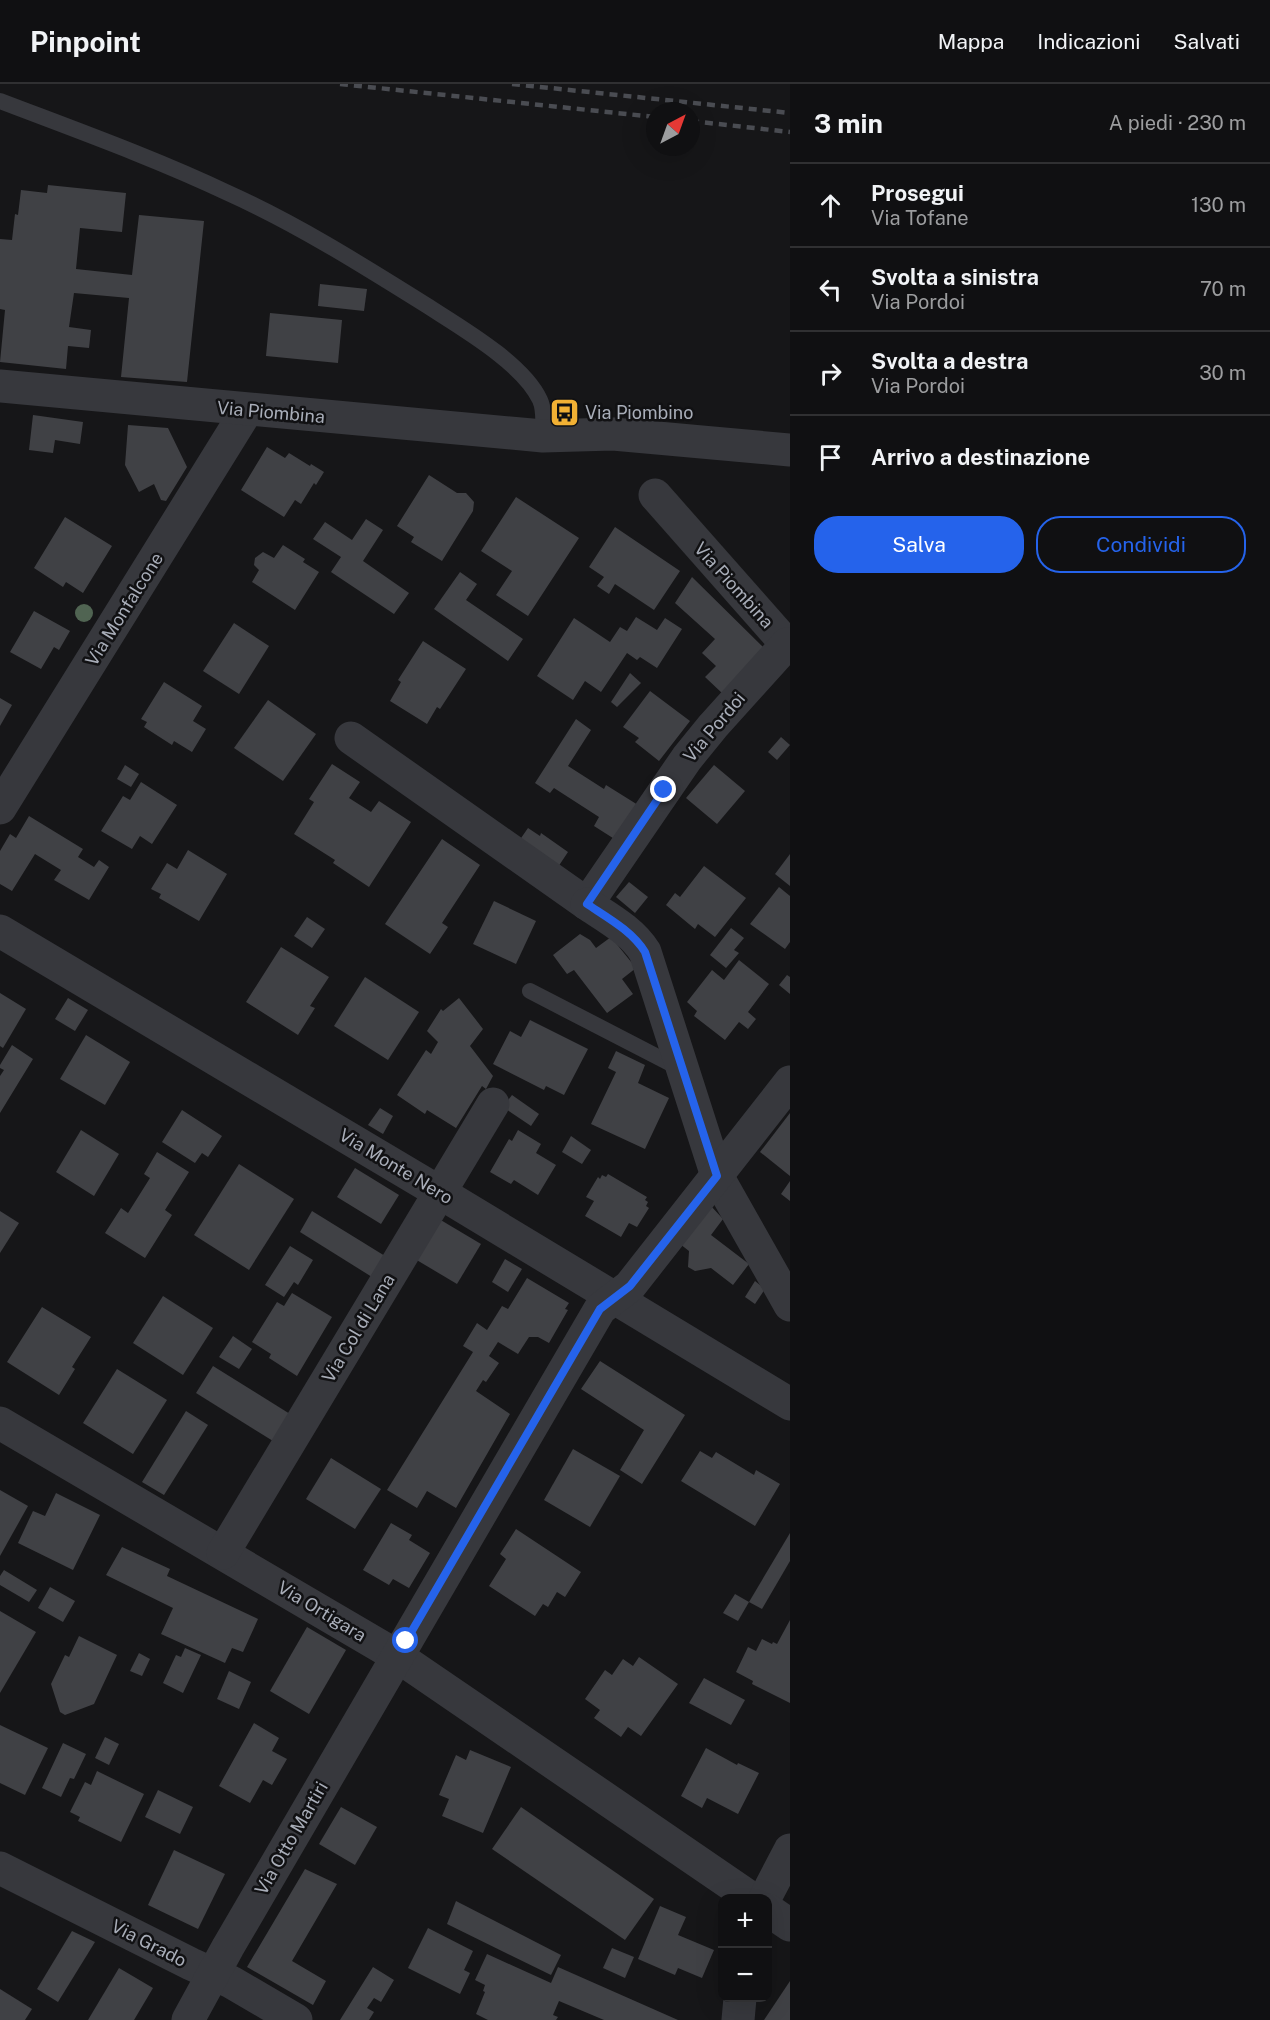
<!DOCTYPE html>
<html lang="it">
<head>
<meta charset="utf-8">
<style>
  :root { --surface:#101012; --page:#1e1e20; --text:#f1f3f6; --muted:#9c9d9f; --line:#303032; --accent:#2563eb }
  body { margin:0; font-family:"Public Sans",sans-serif; background:var(--page); color:var(--text) }
  .controls { position:absolute; right:18px; bottom:18px; display:grid; overflow:hidden; border-radius:12px; box-shadow:0 6px 24px #0002 }
  .controls button { width:54px; height:54px; display:grid; place-items:center; padding:0; border:0; border-bottom:2px solid var(--line); background:var(--surface); color:var(--text); font:30px sans-serif }
  .compass { position:absolute; left:646px; top:18px; width:54px; height:54px; border-radius:50%; background:var(--surface); box-shadow:0 6px 24px #0002; rotate:41deg }
  .stop { position:absolute; width:18px; height:18px; margin:-14px; border:4px solid #2563eb; border-radius:50%; background:#fff }
  .stop.end { background:#2563eb; border-color:#fff; box-shadow:0 2px 6px #0008 }
  .list { margin:0; padding:0; list-style:none }
  h2 { display:flex; justify-content:space-between; align-items:center; height:78px; margin:0; padding:0 24px; font-size:26px }
  h2 small { font-size:20px; font-weight:400; color:var(--muted) }
  .list li { display:grid; grid-template-columns:39px 1fr auto; gap:18px; align-items:center; box-sizing:border-box; height:84px; padding:0 24px; border-top:2px solid var(--line) }
  .list b { display:block; font-size:22px; white-space:nowrap }
  .list p { margin:0; font-size:20px; white-space:nowrap; color:var(--muted) }
  .list em { font-size:20px; font-style:normal; color:var(--muted) }
  .actions { display:flex; gap:12px; padding:18px 24px }
  .actions a { flex:1; padding:14px 0; border:2px solid var(--accent); border-radius:24px; text-align:center; font-size:21px; color:var(--accent) }
  .actions .main { background:var(--accent); color:#fff }
  .icon { flex:none; width:33px; height:33px; fill:none; stroke:currentColor; stroke-width:2; stroke-linecap:round; stroke-linejoin:round }
  .map { position:relative; flex:none; width:790px; height:1936px; overflow:hidden }
  header { display:flex; align-items:center; gap:36px; box-sizing:border-box; height:84px; padding:0 30px; background:var(--surface); border-bottom:2px solid var(--line) }
  header strong { font-size:28px }
  nav { display:flex; gap:33px; margin-inline-start:auto; font-size:21px }
  main { display:flex }
  aside { flex:1; background:var(--surface) }
  .map>svg:first-child { display:block }
  .building { fill:#404145 }
  .lines { fill:none; stroke-linecap:round; stroke-linejoin:round }
  .service { stroke:#37383d; stroke-width:16 }
  .minor { stroke:#37383d; stroke-width:33 }
  .tertiary { stroke:#37383d; stroke-width:33 }
  .rail { stroke:#4a4c52; stroke-width:4.5; stroke-dasharray:8 6; stroke-linecap:butt }
  .tree { fill:#506452 }
  .route { stroke:#2563eb; stroke-width:8 }
  .labels { text-anchor:middle; dominant-baseline:central; stroke-width:5; stroke-linejoin:round; paint-order:stroke }
  .street-label { font-size:18px; fill:#a8adb8; stroke:#111113 }
  .poi-label { font-size:18px; fill:#a8adb8; stroke:#111113; text-anchor:start }
</style>
</head>
<body>
<header>
<strong>Pinpoint</strong>
<nav><a>Mappa</a><a>Indicazioni</a><a>Salvati</a></nav>
</header>
<main>
<div class="map">
<svg width="790" height="1936" viewBox="0 0 790 1936">
  <rect width="100%" height="100%" fill="#161618"/>
  <g class="building">
    <path d="M48 101 126 109 122 148 80 144 76 185 132 191 139 131 204 137 187 298 121 293 129 214 74 209 69 243 91 246 89 264 68 262 66 285 0 278 5 226 0 225V155L12 156 15 130 18 131 21 106 47 109Z"/>
    <path d="M320 200 367 205 364 227 318 222Z"/>
    <path d="M270 229 342 236 338 279 266 272Z"/>
    <path d="M33 331 83 338 80 360 55 356 53 369 29 366Z"/>
    <path d="M128 341 168 344 187 383 166 417 161 416 154 400 139 408 125 381Z"/>
    <path d="M267 363 285 374 289 369 310 382 311 380 324 388 316 401 314 399 301 420 295 416 284 433 241 406Z"/>
    <path d="M429 391 457 409H466L474 418 473 427 442 477 411 458 414 453 397 442Z"/>
    <path d="M516 413 579 454 528 532 496 511 512 487 481 467Z"/>
    <path d="M65 433 112 462 83 509 66 498 63 503 34 484Z"/>
    <path d="M366 435 383 446 363 477 409 509 394 530 331 488 341 473 313 455 325 438 352 456Z"/>
    <path d="M615 443 680 487 654 526 615 500 609 510 597 502 604 493 589 483Z"/>
    <path d="M283 461 305 475 303 478 319 488 295 526 252 498 259 486 254 481 255 474 263 468 274 474Z"/>
    <path d="M460 488 477 500 466 516 523 555 508 577 434 525Z"/>
    <path d="M692 493 765 565 723 610 705 593 716 582 702 569 715 555 675 519Z"/>
    <path d="M34 527 70 547 59 566 54 563 41 585 10 568Z"/>
    <path d="M636 533 657 546 665 534 682 545 657 584 640 573 637 576 627 569 601 608 585 597 573 616 537 592 574 534 610 558 620 543 627 547Z"/>
    <path d="M234 539 269 562 239 610 203 587Z"/>
    <path d="M423 557 466 585 440 625 437 623 427 640 390 617 401 598 398 596Z"/>
    <path d="M630 589 641 599 617 623 611 618Z"/>
    <path d="M164 598 202 622 193 637 206 645 192 668 174 657 172 661 144 643 147 638 141 635Z"/>
    <path d="M650 607 690 637 659 677 635 658 639 654 623 643Z"/>
    <path d="M0 614 12 621 0 642Z"/>
    <path d="M268 616 316 650 283 697 234 664Z"/>
    <path d="M576 635 591 646 568 682 604 705 606 701 638 721 616 756 594 742 599 733 554 704 550 709 535 699Z"/>
    <path d="M781 653 790 661 777 676 768 668Z"/>
    <path d="M332 680 360 698 349 714 371 728 379 717 411 738 369 803 333 779 335 776 294 750 314 718 309 715Z"/>
    <path d="M125 681 139 690 131 703 117 695Z"/>
    <path d="M714 681 745 707 717 740 686 714Z"/>
    <path d="M141 698 177 721 152 760 140 752 132 765 101 747 123 712 130 716Z"/>
    <path d="M29 732 83 765 78 773 94 783 99 776 109 783 89 816 54 796 61 786 35 770 12 807 0 800V767L10 750 16 754Z"/>
    <path d="M528 744 540 752 541 749 568 768 558 783 519 757Z"/>
    <path d="M442 755 480 781 442 839 448 843 430 870 385 840Z"/>
    <path d="M188 766 227 790 199 837 159 814 161 810 151 805 167 779 177 785Z"/>
    <path d="M790 770V802L775 790Z"/>
    <path d="M704 782 746 814 715 853 698 840 695 845 666 821 675 809 680 813Z"/>
    <path d="M629 798 648 813 635 829 616 813Z"/>
    <path d="M779 803 790 812V858L785 865 750 840Z"/>
    <path d="M494 817 536 837 516 880 473 860Z"/>
    <path d="M307 833 325 845 312 864 294 852Z"/>
    <path d="M731 844 744 854 734 866 739 869 726 884 710 871Z"/>
    <path d="M580 850 590 856 596 864 611 853 636 884 622 895 633 910 607 929 574 886 567 890 553 871Z"/>
    <path d="M281 863 329 893 310 922 315 924 298 951 246 918Z"/>
    <path d="M739 876 769 900 748 928 756 935 748 945 739 938 725 956 694 932 697 927 687 918 712 886 724 896Z"/>
    <path d="M787 891 790 893V910L779 901Z"/>
    <path d="M365 893 419 928 388 976 334 942Z"/>
    <path d="M0 909 26 925 3 964 0 962Z"/>
    <path d="M68 914 88 926 75 947 55 935Z"/>
    <path d="M459 914 483 945 470 962 493 992 486 1005 482 1002 456 1044 427 1026 425 1030 397 1011 426 966 431 970 438 958 427 947 441 925 443 927Z"/>
    <path d="M530 936 588 965 564 1011 546 1002 544 1006 493 980 510 947 521 953Z"/>
    <path d="M86 951 130 978 105 1021 60 995Z"/>
    <path d="M12 961 33 975 0 1029V992L4 986 0 984V981Z"/>
    <path d="M616 967 645 981 638 999 669 1014 645 1065 591 1040 616 988 608 984Z"/>
    <path d="M512 1011 539 1030 531 1042 503 1023Z"/>
    <path d="M380 1024 393 1032 383 1050 368 1041Z"/>
    <path d="M182 1026 222 1052 208 1073 202 1069 195 1079 162 1058Z"/>
    <path d="M790 1029V1092L760 1068Z"/>
    <path d="M81 1046 119 1070 94 1112 56 1088Z"/>
    <path d="M518 1046 541 1060 536 1069 556 1081 538 1111 514 1096 511 1100 490 1088 509 1055 512 1057Z"/>
    <path d="M571 1052 591 1066 582 1080 562 1068Z"/>
    <path d="M157 1068 189 1088 165 1126 172 1131 145 1174 105 1149 121 1124 128 1129 150 1094 144 1090Z"/>
    <path d="M239 1080 294 1115 249 1186 194 1151Z"/>
    <path d="M355 1084 399 1111 381 1140 337 1113Z"/>
    <path d="M608 1090 647 1113 645 1116 648 1118 646 1122 649 1124 637 1143 629 1139 621 1153 585 1132 594 1117 586 1113 598 1093 600 1095 602 1091 606 1093Z"/>
    <path d="M790 1097V1117L781 1110Z"/>
    <path d="M710 1121 723 1135 711 1151 749 1180 733 1201 711 1184 695 1187 688 1183 689 1167 680 1160Z"/>
    <path d="M0 1127 19 1139 0 1169Z"/>
    <path d="M312 1127 385 1172 372 1193 300 1148Z"/>
    <path d="M439 1135 481 1160 457 1200 415 1175Z"/>
    <path d="M290 1162 313 1176 298 1201 294 1198 284 1213 265 1201Z"/>
    <path d="M505 1175 522 1185 508 1208 492 1198Z"/>
    <path d="M527 1194 569 1219 565 1225 568 1226 549 1259 538 1253H529L518 1270 498 1258 489 1272 499 1279 486 1298 483 1296 476 1307 510 1330 456 1424 427 1407 417 1424 387 1406 473 1268 463 1262 477 1239 487 1246 502 1222 508 1225Z"/>
    <path d="M755 1197 765 1205 755 1220 745 1213Z"/>
    <path d="M292 1209 332 1233 297 1292 269 1274 271 1270 252 1258 277 1218 284 1222Z"/>
    <path d="M163 1212 213 1244 183 1291 133 1259Z"/>
    <path d="M42 1223 91 1253 72 1283 75 1285 59 1311 7 1278Z"/>
    <path d="M233 1252 252 1265 239 1285 219 1273Z"/>
    <path d="M600 1277 685 1331 642 1400 620 1386 644 1346 581 1305Z"/>
    <path d="M213 1282 290 1330 273 1357 196 1309Z"/>
    <path d="M117 1285 167 1316 133 1370 83 1339Z"/>
    <path d="M186 1327 208 1341 164 1411 142 1398Z"/>
    <path d="M573 1365 620 1392 590 1443 544 1416Z"/>
    <path d="M700 1367 712 1374 716 1368 754 1391 756 1386 780 1400 755 1442 681 1397Z"/>
    <path d="M331 1374 381 1405 355 1445 306 1415Z"/>
    <path d="M0 1406 28 1422 0 1472Z"/>
    <path d="M56 1409 100 1431 73 1486 18 1459 33 1427 45 1432Z"/>
    <path d="M391 1439 412 1451 409 1456 430 1469 409 1504 393 1495 389 1501 363 1486Z"/>
    <path d="M516 1445 581 1488 565 1513 557 1508 548 1523 543 1520 535 1532 489 1502 506 1475 500 1470Z"/>
    <path d="M790 1449V1477L762 1525 749 1518Z"/>
    <path d="M122 1463 170 1485 167 1492 258 1535 243 1568 232 1564 225 1579 161 1550 173 1524 106 1491Z"/>
    <path d="M4 1486 37 1506 29 1518 0 1501V1492Z"/>
    <path d="M50 1503 75 1517 63 1538 38 1524Z"/>
    <path d="M735 1510 749 1518 738 1537 723 1529Z"/>
    <path d="M0 1527 36 1548 0 1609Z"/>
    <path d="M790 1536V1619L752 1600 753 1597 736 1588 748 1563 756 1567 762 1555 772 1560 773 1558 777 1560Z"/>
    <path d="M307 1543 346 1566 309 1630 270 1607Z"/>
    <path d="M79 1552 117 1571 94 1620 65 1631 60 1628 51 1600 65 1571 69 1573Z"/>
    <path d="M185 1564 201 1571 183 1609 163 1599 176 1571 181 1573Z"/>
    <path d="M139 1569 150 1575 142 1592 130 1587Z"/>
    <path d="M639 1573 678 1600 641 1652 628 1643 621 1653 594 1634 600 1626 585 1615 605 1586 612 1591 623 1575 633 1582Z"/>
    <path d="M229 1587 251 1598 239 1625 217 1615Z"/>
    <path d="M704 1594 745 1616 731 1641 689 1619Z"/>
    <path d="M254 1639 279 1654 272 1667 287 1675 272 1701 263 1696 250 1719 219 1702Z"/>
    <path d="M0 1641 48 1664 25 1711 0 1699Z"/>
    <path d="M105 1653 119 1660 109 1681 95 1674Z"/>
    <path d="M63 1659 86 1670 74 1695 70 1694 61 1713 42 1704Z"/>
    <path d="M706 1664 737 1681 738 1679 759 1689 738 1730 707 1714 702 1724 681 1712Z"/>
    <path d="M470 1666 511 1683 483 1749 442 1732 449 1715 439 1711 456 1671 466 1676Z"/>
    <path d="M97 1687 144 1710 121 1758 78 1737 80 1733 70 1728 85 1698 91 1701Z"/>
    <path d="M158 1706 193 1723 180 1750 145 1733Z"/>
    <path d="M341 1723 377 1743 355 1781 319 1760Z"/>
    <path d="M521 1723 654 1815 625 1856 492 1765Z"/>
    <path d="M174 1766 225 1790 198 1845 148 1821Z"/>
    <path d="M305 1785 337 1800 292 1877 326 1897 313 1921 247 1883Z"/>
    <path d="M456 1817 561 1871 551 1891 447 1840Z"/>
    <path d="M660 1822 686 1833 678 1851 714 1866 702 1894 678 1884 675 1891 638 1875Z"/>
    <path d="M428 1844 473 1867 464 1886 470 1889 460 1910 408 1884Z"/>
    <path d="M72 1847 95 1858 58 1918 37 1905Z"/>
    <path d="M612 1864 634 1873 625 1894 603 1884Z"/>
    <path d="M487 1870 551 1899 558 1883 678 1936H604L559 1917 553 1931 558 1933 556 1936H488L476 1930 485 1908 483 1907 485 1901 475 1896Z"/>
    <path d="M373 1883 394 1896 381 1918 374 1914 367 1924 374 1928 369 1936H340Z"/>
    <path d="M119 1884 153 1904 134 1936H88Z"/>
    <path d="M790 1897V1936H764Z"/>
    <path d="M0 1905 32 1925 25 1936H0Z"/>
  </g>
  <g class="lines">
    <g class="service">
      <path d="M0 17C76 46 154 74 228 109 297 140 362 181 426 221 460 243 523 279 540 316 545 327 543 341 543 352"/>
      <path d="M530 907 681 985"/>
    </g>
    <g class="minor">
      <path d="M655 411 790 564"/>
      <path d="M351 654 587 820 687 674 713 642 787 560"/>
      <path d="M0 724 247 326"/>
      <path d="M587 820C608 834 632 847 645 868L717 1092 790 1221"/>
      <path d="M0 847 439 1108 790 1320"/>
      <path d="M0 1339 397 1572 751 1814"/>
      <path d="M223 1469 493 1020"/>
      <path d="M0 1784 191 1880 231 1898 296 1936"/>
      <path d="M765 1814 790 1766"/>
      <path d="M768 1826 790 1841"/>
      <path d="M188 1936 228 1863 600 1225 630 1202 790 998"/>
      <path d="M738 1936 740 1914"/>
    </g>
    <path class="tertiary" d="M0 302 543 352 613 350 790 366"/>
    <g class="rail">
      <path d="M340 0 655 33"/>
      <path d="M512 0 790 29"/>
      <path d="M691 37 790 48"/>
    </g>
  </g>
  <circle class="tree" cx="84" cy="529" r="9"/>
  <g class="lines">
    <path class="route" d="M406 1557 600 1225 630 1202 717 1092 645 868C632 847 608 834 587 820L664 706"/>
  </g>
  <defs>
    <symbol id="bus-square" viewBox="-11 -11 22 22"><rect x="-9" y="-9" width="18" height="18" rx="4" fill="#f2b134" stroke="#111113"/><path d="M-5-6H5V4H4V6H2V4H-2V6H-4V4H-5ZM-3.5-4V0h7V-4ZM-3.5 1.2v1.5H-2V1.2ZM2 1.2v1.5H3.5V1.2Z" fill="#111"/></symbol>
  </defs>
  <g fill-rule="evenodd">
    <use href="#bus-square" x="548" y="312" width="33" height="33"/>
  </g>
  <g class="labels">
    <g class="street-label">
      <text transform="translate(271 328) rotate(5)">Via Piombina</text>
      <text transform="translate(734 501) rotate(48)">Via Piombina</text>
      <text transform="translate(124 525) rotate(-58)">Via Monfalcone</text>
      <text transform="translate(714 643) rotate(-50)">Via Pordoi</text>
      <text transform="translate(396 1082) rotate(31)">Via Monte Nero</text>
      <text transform="translate(358 1244) rotate(-59)">Via Col di Lana</text>
      <text transform="translate(322 1527) rotate(31)">Via Ortigara</text>
      <text transform="translate(291 1754) rotate(-60)">Via Otto Martiri</text>
      <text transform="translate(149 1859) rotate(27)">Via Grado</text>
    </g>
    <g class="poi-label">
      <text x="585" y="328">Via Piombino</text>
    </g>
  </g>
</svg>
<div class="controls">
<button>+</button>
<button>−</button>
</div>
<svg class="compass" viewBox="-18 -18 36 36"><path d="M0-13l5 13h-10z" fill="#e53935"/><path d="M0 13l5-13h-10z" fill="#9c9d9f"/></svg>
<div class="stop" style="left:406px;top:1557px"></div>
<div class="stop end" style="left:664px;top:706px"></div>
</div>
<aside>
<h2>3 min<small>A piedi · 230 m</small></h2>
<ul class="list">
<li><svg class="icon" aria-label="ahead" viewBox="0 0 24 24"><path d="M12 20V5M6 11l6-6 6 6"/></svg><div><b>Prosegui</b><p>Via Tofane</p></div><em>130 m</em></li>
<li><svg class="icon" aria-label="left" viewBox="0 0 24 24"><path d="M17 20v-9H6M10 6l-5 5 5 5"/></svg><div><b>Svolta a sinistra</b><p>Via Pordoi</p></div><em>70 m</em></li>
<li><svg class="icon" aria-label="right" viewBox="0 0 24 24"><path d="M7 20v-9h11M14 6l5 5-5 5"/></svg><div><b>Svolta a destra</b><p>Via Pordoi</p></div><em>30 m</em></li>
<li><svg class="icon" aria-label="arrive" viewBox="0 0 24 24"><path d="M6 21V4h12l-3 4 3 4H6"/></svg><div><b>Arrivo a destinazione</b></div></li>
</ul>
<div class="actions"><a class="main">Salva</a><a>Condividi</a></div>
</aside>
</main>
</body>
</html>
